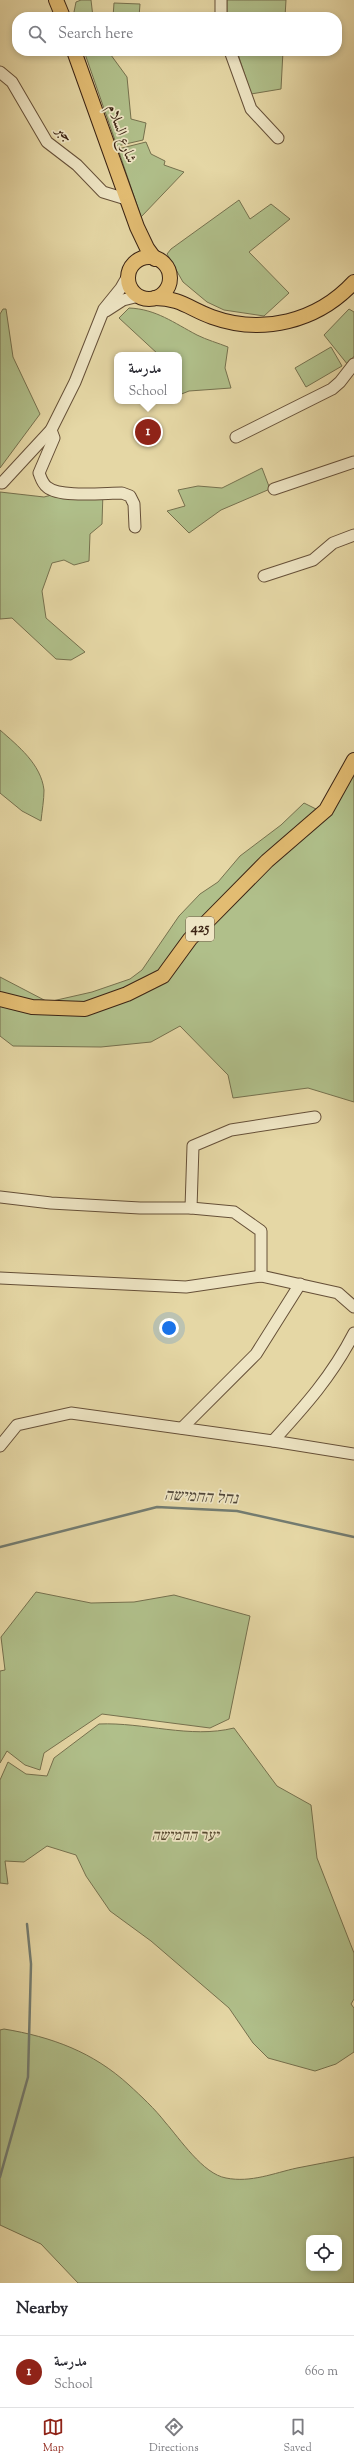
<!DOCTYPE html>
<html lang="en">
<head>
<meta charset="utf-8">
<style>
  :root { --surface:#fff; --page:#f2f2f3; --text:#2b2b33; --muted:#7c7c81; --line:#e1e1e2; --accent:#8f2418 }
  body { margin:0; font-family:"Sorts Mill Goudy",Amiri,"Frank Ruhl Libre",serif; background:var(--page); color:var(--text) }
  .controls { position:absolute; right:12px; bottom:12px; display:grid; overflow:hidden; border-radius:8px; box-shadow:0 2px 6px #0003 }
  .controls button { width:36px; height:36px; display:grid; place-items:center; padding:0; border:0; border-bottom:1px solid var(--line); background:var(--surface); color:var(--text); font:20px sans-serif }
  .you { position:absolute; left:169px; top:1328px; width:14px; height:14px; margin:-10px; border:3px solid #fff; border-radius:50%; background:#1a73e8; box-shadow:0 0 0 6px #1a73e833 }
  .badge { display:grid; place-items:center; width:26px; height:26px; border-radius:50%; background:var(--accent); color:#fff; font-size:13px; font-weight:700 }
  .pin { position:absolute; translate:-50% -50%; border:2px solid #fff; box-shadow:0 1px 4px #0006 }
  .popup { position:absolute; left:114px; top:352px; width:68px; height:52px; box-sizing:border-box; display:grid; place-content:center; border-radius:8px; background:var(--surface); filter:drop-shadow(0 1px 3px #0005); font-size:13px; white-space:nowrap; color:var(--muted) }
  .popup b { font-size:15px; color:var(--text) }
  .popup::after { content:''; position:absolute; left:50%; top:100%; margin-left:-8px; border:8px solid transparent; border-top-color:var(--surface) }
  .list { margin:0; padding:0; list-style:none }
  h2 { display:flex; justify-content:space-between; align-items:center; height:52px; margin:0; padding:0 16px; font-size:17px }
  h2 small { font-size:13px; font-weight:400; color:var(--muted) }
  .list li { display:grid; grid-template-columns:26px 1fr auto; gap:12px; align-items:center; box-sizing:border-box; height:72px; padding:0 16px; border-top:1px solid var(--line) }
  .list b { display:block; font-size:15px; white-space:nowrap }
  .list p { margin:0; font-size:13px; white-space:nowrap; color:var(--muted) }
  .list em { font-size:13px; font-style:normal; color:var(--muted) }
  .icon { flex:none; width:22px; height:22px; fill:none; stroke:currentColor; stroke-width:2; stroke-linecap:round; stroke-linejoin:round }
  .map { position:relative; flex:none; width:354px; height:2283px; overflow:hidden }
  .search { position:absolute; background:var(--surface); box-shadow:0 2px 6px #0003; left:12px; right:12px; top:12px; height:44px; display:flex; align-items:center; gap:10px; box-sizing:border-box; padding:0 14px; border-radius:16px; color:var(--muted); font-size:15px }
  .sheet { height:124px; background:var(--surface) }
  nav { display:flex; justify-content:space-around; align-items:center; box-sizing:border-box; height:56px; border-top:1px solid var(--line); background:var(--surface); font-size:11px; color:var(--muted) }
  nav a { display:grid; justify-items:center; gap:2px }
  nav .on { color:var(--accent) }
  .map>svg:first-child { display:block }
  .green { fill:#b0bf8a; stroke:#76714e; fill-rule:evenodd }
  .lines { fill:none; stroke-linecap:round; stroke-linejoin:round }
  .stream { stroke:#737c71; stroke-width:2.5 }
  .minor-casing { stroke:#665038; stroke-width:13 }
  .major-casing { stroke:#3b2313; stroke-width:16 }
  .minor { stroke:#eee5c4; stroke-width:11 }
  .major { stroke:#e2bc72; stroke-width:14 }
  .labels { text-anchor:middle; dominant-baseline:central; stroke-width:3.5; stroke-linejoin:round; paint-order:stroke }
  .shield { fill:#eee5c4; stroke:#715d48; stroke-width:1 }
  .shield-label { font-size:14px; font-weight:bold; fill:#3b2313 }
  .street-label { font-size:15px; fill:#3b2313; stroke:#eee5c4 }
  .park-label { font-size:15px; font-style:italic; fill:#584a31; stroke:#eee5c4 }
  .water-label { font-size:16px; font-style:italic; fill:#52483a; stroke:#eee5c4 }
</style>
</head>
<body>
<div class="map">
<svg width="354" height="2283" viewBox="0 0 354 2283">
  <rect width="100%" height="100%" fill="#e5d7a5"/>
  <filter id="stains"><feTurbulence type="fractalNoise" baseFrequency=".005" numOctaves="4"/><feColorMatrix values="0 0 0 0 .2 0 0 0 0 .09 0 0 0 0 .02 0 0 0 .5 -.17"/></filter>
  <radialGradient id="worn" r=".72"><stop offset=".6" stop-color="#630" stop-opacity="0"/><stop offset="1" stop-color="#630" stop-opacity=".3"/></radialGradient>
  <g class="green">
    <path d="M81 0H91L93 17H73L76 2Z"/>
    <path d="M227 0H286L285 17H227Z"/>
    <path d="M114 3 140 4 139 17H113Z"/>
    <path d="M84 51H108L127 77 131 119 146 123 143 140 117 146Z"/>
    <path d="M237 51H283L281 89 251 94Z"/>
    <path d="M146 142 151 154 165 161 164 165 184 172 141 217 118 149Z"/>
    <path d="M239 200 250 219 271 204 290 219 249 252 289 293 264 316 224 310 207 302 183 282 167 254 171 249Z"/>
    <path d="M129 308C156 309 174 323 197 335 207 340 218 343 228 347L225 368 231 388 189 391 179 395V355H159L119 318Z"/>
    <path d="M3 309H6L13 357 40 414 0 468V314Z"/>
    <path d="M349 309 354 312V356L348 365 324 335Z"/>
    <path d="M331 347 342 366 306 387 295 368Z"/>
    <path d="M262 468 270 489 221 510 189 533 167 511 185 506 178 490 198 486 222 488Z"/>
    <path d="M67 491H103L102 524 90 534 89 561 74 565 64 560 52 563 42 591 46 618 85 652 71 660 56 659 12 618 0 619V492L44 497Z"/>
    <path d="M0 730C18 746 41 764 44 790 44 800 42 811 41 821L22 811 0 793Z"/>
    <path d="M354 758V1102L308 1088 233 1098 228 1075 180 1026 151 1042 101 1047 13 1046 0 1036V977L48 1002 92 992 130 979 142 970 179 916 200 894 218 882 240 856 281 825 304 803 324 813Z"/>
    <path d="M36 1592 91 1603 134 1602 174 1595 250 1616 229 1719 210 1728 102 1714 44 1753 40 1770 25 1765 7 1751 0 1763V1671L5 1670 1 1637Z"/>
    <path d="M99 1724C144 1722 190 1739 234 1728L277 1786 311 1805 317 1858 354 1953V1999L351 2004 354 2008V2052L336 2064 315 2071 268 2058 253 2043 229 2008 151 1941 110 1911 86 1876 76 1855 47 1846 24 1862 5 1861 8 1884 0 1883V1780L8 1762 26 1774 47 1776 54 1758Z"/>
    <path d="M4 2029C52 2037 93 2052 129 2085 141 2096 155 2109 165 2122 180 2139 203 2174 226 2178 251 2183 274 2173 297 2168 316 2164 335 2161 354 2157V2283H78L41 2244 0 2225V2030ZM309 2238H339V2268H309Z"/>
  </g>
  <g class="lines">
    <g class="stream">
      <path d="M0 1547 157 1507 237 1511 354 1537"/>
      <path d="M0 2177 28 2077 31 1964 27 1924"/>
    </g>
    <defs>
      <g id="minor">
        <path d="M221 0V17"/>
        <path d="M230 51 251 109 278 138"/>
        <path d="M0 72 12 82 47 142 77 165 103 192 126 199"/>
        <path d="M106 311 123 300 139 296"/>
        <path d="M51 430 54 438 39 473C41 478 42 483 47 487 60 498 104 493 122 493L130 496 134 504 135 527"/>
        <path d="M236 437 332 389 340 382 354 364"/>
        <path d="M2 483 51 430 75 382 104 309 121 288 129 274"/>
        <path d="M274 489 354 462"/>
        <path d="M264 576 313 560 333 543 354 535"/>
        <path d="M0 1197 51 1203 140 1208H191L234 1212 261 1231V1276"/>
        <path d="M191 1208 193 1146 231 1130 315 1117"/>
        <path d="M0 1278 186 1287 261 1276 338 1293 354 1307"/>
        <path d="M182 1428 256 1354 300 1284"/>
        <path d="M273 1441C305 1406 332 1376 354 1333"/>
        <path d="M0 1446 17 1425 71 1413 273 1441 354 1454"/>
      </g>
      <g id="major">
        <path d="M56 0 63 17"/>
        <path d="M74 51 137 227 147 248 155 259"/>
        <circle cx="149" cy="278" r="21"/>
        <path d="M155 298C180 298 190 309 212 317 262 335 317 322 354 282"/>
        <path d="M0 999 32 1007 85 1009 127 994 163 976 190 939 267 861 326 810 354 760"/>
      </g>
    </defs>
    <use href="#minor" class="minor-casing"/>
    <use href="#major" class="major-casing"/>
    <use href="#minor" class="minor"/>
    <use href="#major" class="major"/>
  </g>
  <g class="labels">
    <rect class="shield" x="186" y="917" width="28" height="24" rx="3"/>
    <g class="shield-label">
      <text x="200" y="929">425</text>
    </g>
    <g class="street-label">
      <text transform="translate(64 134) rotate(42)">جبر</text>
      <text transform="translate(121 134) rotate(71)">شارع السلام</text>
    </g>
    <g class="park-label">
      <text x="185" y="1836">יער החמישה</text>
    </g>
    <g class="water-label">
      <text transform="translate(201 1498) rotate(3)">נחל החמישה</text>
    </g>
  </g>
  <rect width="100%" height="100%" filter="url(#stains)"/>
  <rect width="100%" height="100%" fill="url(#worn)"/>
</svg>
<div class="controls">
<button><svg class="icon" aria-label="locate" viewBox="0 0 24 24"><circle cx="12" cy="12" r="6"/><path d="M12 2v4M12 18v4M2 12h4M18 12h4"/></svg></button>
</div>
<div class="you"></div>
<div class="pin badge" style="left:148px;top:432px">1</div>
<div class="popup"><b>مدرسة</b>School</div>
<div class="search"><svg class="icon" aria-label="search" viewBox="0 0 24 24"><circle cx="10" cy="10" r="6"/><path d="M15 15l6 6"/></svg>Search here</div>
</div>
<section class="sheet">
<h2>Nearby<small></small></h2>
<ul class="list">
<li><span class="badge">1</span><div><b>مدرسة</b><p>School</p></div><em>660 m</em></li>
</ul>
</section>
<nav>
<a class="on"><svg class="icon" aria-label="map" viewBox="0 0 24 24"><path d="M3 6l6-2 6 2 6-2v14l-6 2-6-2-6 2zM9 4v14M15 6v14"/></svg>Map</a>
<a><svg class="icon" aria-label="directions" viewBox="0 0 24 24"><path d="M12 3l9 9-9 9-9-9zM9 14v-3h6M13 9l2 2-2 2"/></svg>Directions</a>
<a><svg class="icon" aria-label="saved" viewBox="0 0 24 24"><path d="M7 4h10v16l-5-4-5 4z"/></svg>Saved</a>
</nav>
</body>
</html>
